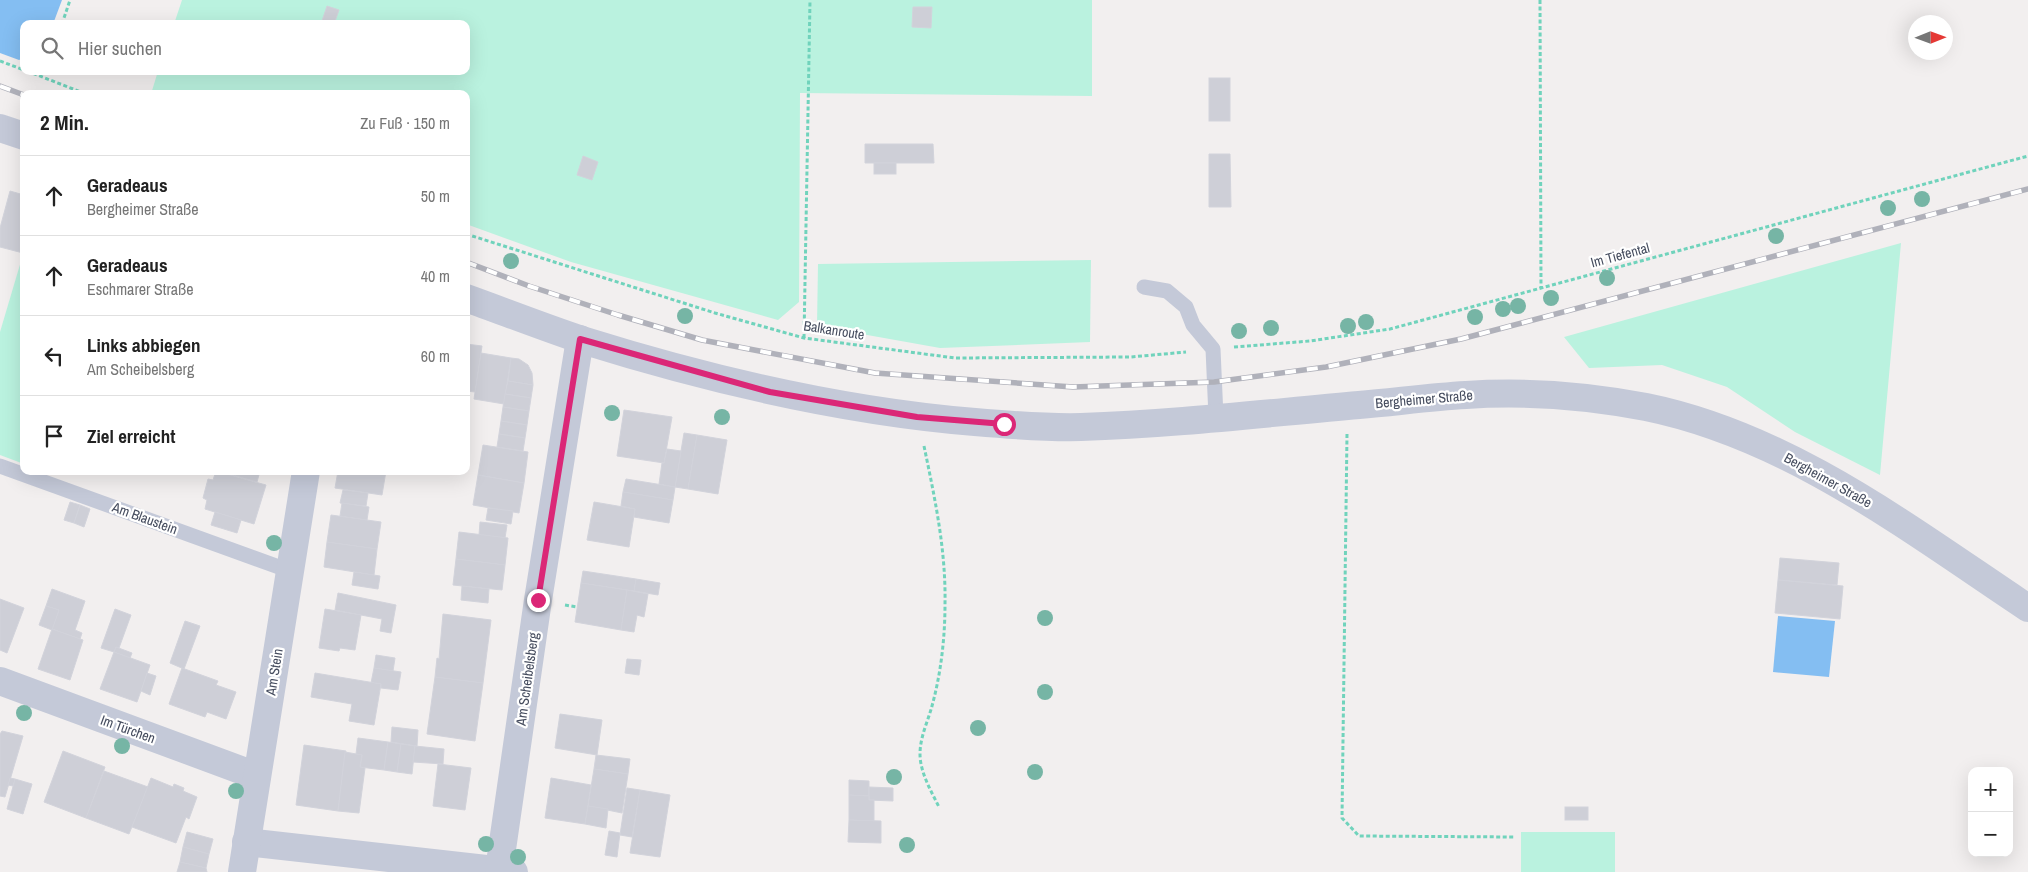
<!DOCTYPE html>
<html lang="de">
<head>
<meta charset="utf-8">
<style>
  :root { --surface:#fff; --page:#f2f2f2; --text:#222; --muted:#767676; --line:#e0e0e0 }
  body { margin:0; font-family:"Archivo Narrow",sans-serif; background:var(--page); color:var(--text) }
  .controls { position:absolute; right:15px; bottom:15px; display:grid; overflow:hidden; border-radius:10px; box-shadow:0 5px 20px #0002 }
  .controls button { width:45px; height:45px; display:grid; place-items:center; padding:0; border:0; border-bottom:1px solid var(--line); background:var(--surface); color:var(--text); font:25px sans-serif }
  .compass { position:absolute; left:1908px; top:15px; width:45px; height:45px; border-radius:50%; background:var(--surface); box-shadow:0 5px 20px #0002; rotate:89deg }
  .stop { position:absolute; width:15px; height:15px; margin:-11px; border:4px solid #db2777; border-radius:50%; background:#fff }
  .stop.end { background:#db2777; border-color:#fff; box-shadow:0 1px 5px #0008 }
  .list { margin:0; padding:0; list-style:none }
  h2 { display:flex; justify-content:space-between; align-items:center; height:65px; margin:0; padding:0 20px; font-size:21px }
  h2 small { font-size:16px; font-weight:400; color:var(--muted) }
  .list li { display:grid; grid-template-columns:32px 1fr auto; gap:15px; align-items:center; box-sizing:border-box; height:80px; padding:0 20px; border-top:1px solid var(--line) }
  .list b { display:block; font-size:19px; white-space:nowrap }
  .list p { margin:0; font-size:16px; white-space:nowrap; color:var(--muted) }
  .list em { font-size:16px; font-style:normal; color:var(--muted) }
  .icon { flex:none; width:28px; height:28px; fill:none; stroke:currentColor; stroke-width:2; stroke-linecap:round; stroke-linejoin:round }
  .map { position:relative; flex:none; width:2028px; height:872px; overflow:hidden }
  .search { position:absolute; background:var(--surface); box-shadow:0 5px 20px #0002; left:20px; top:20px; width:450px; height:55px; display:flex; align-items:center; gap:12px; box-sizing:border-box; padding:0 18px; border-radius:10px; color:var(--muted); font-size:19px }
  .panel { position:absolute; background:var(--surface); box-shadow:0 5px 20px #0002; left:20px; top:90px; width:450px; height:385px; border-radius:10px }
  .map>svg:first-child { display:block }
  .green { fill:#baf2df }
  .water { fill:#84bef2 }
  .building { fill:#cecfd7; stroke:#d2d3db }
  .lines { fill:none; stroke-linecap:round; stroke-linejoin:round }
  .path { stroke:#70d3bc; stroke-width:3; stroke-dasharray:4 2.5; stroke-linecap:butt }
  .service { stroke:#c4c9d8; stroke-width:15 }
  .minor { stroke:#c4c9d8; stroke-width:28 }
  .tertiary { stroke:#c4c9d8; stroke-width:28 }
  .rail-casing { stroke:#b0b1ba; stroke-width:5.5 }
  .rail { stroke:#fff; stroke-width:4; stroke-dasharray:11; stroke-linecap:butt }
  .tree { fill:#76b5a5 }
  .route { stroke:#db2777; stroke-width:6 }
  .labels { text-anchor:middle; dominant-baseline:central; stroke-width:4.5; stroke-linejoin:round; paint-order:stroke }
  .street-label { font-size:14px; fill:#454c5e; stroke:#fff }
</style>
</head>
<body>
<div class="map">
<svg width="2028" height="872" viewBox="0 0 2028 872">
  <rect width="100%" height="100%" fill="#f2efef"/>
  <g class="green">
    <path d="M182 0H1092V96L800 93 799 302 778 320 571 262 466 224V94H151L158 71H466V24H174Z"/>
    <path d="M1901 243 1880 475 1795 432 1727 387 1662 365 1589 368 1564 337Z"/>
    <path d="M24 251V464L0 455V332Z"/>
    <path d="M1091 260 1090 342 940 348 817 326 818 264Z"/>
    <rect x="1521" y="832" width="94" height="40"/>
  </g>
  <g class="water">
    <path d="M0 0H62L53 24H24V58L19 60 0 53Z"/>
    <path d="M1778 616 1835 621 1829 677 1773 672Z"/>
  </g>
  <g class="building">
    <path d="M327 6 339 10 334 24H321Z"/>
    <path d="M913 7H932L931 28 912 27Z"/>
    <rect x="1209" y="78" width="21" height="43"/>
    <path d="M865 144H933L934 163H865Z"/>
    <path d="M1209 154H1230L1231 207H1209Z"/>
    <path d="M583 156 598 162 592 180 577 175Z"/>
    <rect x="874" y="163" width="22" height="11"/>
    <path d="M10 191 24 195 23 253 0 247V228Z"/>
    <path d="M466 344 482 346 475 392 466 391Z"/>
    <path d="M481 353 511 358 504 404 474 399Z"/>
    <path d="M511 358 519 359 528 365 532 373 533 385 508 381Z"/>
    <path d="M508 381 533 385 531 398 505 394Z"/>
    <path d="M505 394 531 398 529 411 503 407Z"/>
    <path d="M503 407 529 411 527 425 501 421Z"/>
    <path d="M624 410 672 417 664 463 617 456Z"/>
    <path d="M501 421 527 425 525 438 499 434Z"/>
    <path d="M684 433 697 435 688 489 675 487Z"/>
    <path d="M499 434 525 438 523 451 497 447Z"/>
    <path d="M697 435 727 440 718 494 688 489Z"/>
    <path d="M483 445 528 452 524 483 478 475Z"/>
    <path d="M667 449 681 451 675 487 659 484 662 463H664Z"/>
    <path d="M216 471 266 485 254 524 205 509 207 500 203 498 208 479 213 480Z"/>
    <path d="M219 471H260L257 482Z"/>
    <path d="M338 471H386L382 495 335 488Z"/>
    <path d="M478 475 524 483 519 513 473 505Z"/>
    <path d="M626 479 675 487 673 500 623 492Z"/>
    <path d="M343 490 368 493 366 506 340 503Z"/>
    <path d="M623 492 673 500 669 523 634 517 635 509 621 506Z"/>
    <path d="M70 502 80 505 74 523 64 520Z"/>
    <path d="M594 502 635 509 629 547 587 540Z"/>
    <path d="M342 503 369 507 367 520 340 516Z"/>
    <path d="M80 505 90 509 84 527 74 523Z"/>
    <path d="M488 508 513 511 511 524 486 520Z"/>
    <path d="M215 512 241 520 237 533 211 525Z"/>
    <path d="M331 515 381 522 377 549 327 542Z"/>
    <path d="M480 522 507 525 505 538 479 535Z"/>
    <path d="M459 532 508 538 505 565 456 559Z"/>
    <path d="M327 542 377 549 374 575 324 567Z"/>
    <path d="M1780 558 1839 563 1837 585 1778 580Z"/>
    <path d="M456 559 505 565 502 590 453 585Z"/>
    <path d="M583 571 636 579 634 591 581 583Z"/>
    <path d="M354 572 380 576 378 589 352 585Z"/>
    <path d="M636 579 660 583 658 595 634 591Z"/>
    <path d="M1778 580 1843 586 1840 619 1775 613Z"/>
    <path d="M581 583 627 590 621 630 575 622Z"/>
    <path d="M462 586 489 589 488 603 461 600Z"/>
    <path d="M52 589 85 601 75 630 82 633 80 639 52 629 59 610 46 606Z"/>
    <path d="M627 590 648 594 644 617 637 615 634 632 621 630Z"/>
    <path d="M338 593 396 605 391 633 380 631 382 619 335 610Z"/>
    <path d="M0 599 24 608 7 653 0 650Z"/>
    <path d="M46 606 59 610 52 630 39 625Z"/>
    <path d="M115 609 131 615 119 648 116 647 114 652 101 648Z"/>
    <path d="M325 609 361 615 355 650 340 648 339 651 319 648Z"/>
    <path d="M443 614 491 620 483 683 435 677 437 658 439 659Z"/>
    <path d="M185 621 200 626 184 669 170 663Z"/>
    <path d="M52 629 83 640 70 680 38 669Z"/>
    <path d="M116 647 132 653 130 658 114 652Z"/>
    <path d="M114 652 150 665 137 702 100 689Z"/>
    <path d="M376 655 395 658 393 671 374 668Z"/>
    <path d="M627 659 641 660 639 675 625 673Z"/>
    <path d="M182 668 218 681 216 685 236 692 226 719 207 712 205 717 169 704Z"/>
    <path d="M374 668 401 672 398 690 381 688V684L371 683Z"/>
    <path d="M147 673 156 676 150 695 141 691Z"/>
    <path d="M315 673 381 684 374 725 349 721 352 704 311 697Z"/>
    <path d="M435 677 483 683 475 741 427 734Z"/>
    <path d="M560 714 602 720 597 755 555 748Z"/>
    <path d="M392 727 418 730 417 746 391 742Z"/>
    <path d="M2 731 23 736 5 797 0 796V734Z"/>
    <path d="M358 738 388 742 384 770 360 767 362 755 356 754Z"/>
    <path d="M388 742 401 744 397 772 384 770Z"/>
    <path d="M401 744 415 746 412 774 397 772Z"/>
    <path d="M304 745 346 751 338 811 296 805Z"/>
    <path d="M415 746 444 749 443 764 413 762Z"/>
    <path d="M63 751 105 767 86 818 44 802Z"/>
    <path d="M345 752 362 755 360 767 365 768 359 813 338 811Z"/>
    <path d="M596 755 630 759 628 774 594 769Z"/>
    <path d="M438 764 471 768 465 810 433 806Z"/>
    <path d="M594 769 628 774 622 813 588 806Z"/>
    <path d="M104 771 148 787 129 834 86 818Z"/>
    <path d="M10 778 15 779 13 786 8 785Z"/>
    <path d="M151 778 173 787 174 784 184 788 183 791 197 797 189 819 186 817 176 843 132 827Z"/>
    <path d="M551 778 591 785 585 824 545 818Z"/>
    <path d="M15 779 32 784 23 814 7 809Z"/>
    <path d="M849 780 869 781V796L849 795Z"/>
    <path d="M869 787 893 788V801L869 800Z"/>
    <path d="M627 788 640 790 632 837 620 835Z"/>
    <path d="M640 790 670 795 660 857 630 853Z"/>
    <path d="M849 795 869 796V800H874V821L849 820Z"/>
    <path d="M588 806 608 809 606 828 585 824Z"/>
    <rect x="1565" y="807" width="23" height="13"/>
    <path d="M849 820 881 821V843L848 842Z"/>
    <path d="M609 831 620 833 617 857 605 855Z"/>
    <path d="M187 832 213 839 209 854 183 847Z"/>
    <path d="M183 847 209 854 206 868 180 862Z"/>
    <path d="M180 862 206 868 207 872H177Z"/>
  </g>
  <g class="lines">
    <g class="path">
      <path d="M1540 0 1541 288"/>
      <path d="M62 24 70 0"/>
      <path d="M0 61 24 70"/>
      <path d="M27 71 86 94"/>
      <path d="M466 234 715 313 804 338 955 358 1131 357 1186 352"/>
      <path d="M804 338 810 0"/>
      <path d="M1234 347 1310 341 1390 329 2028 156"/>
      <path d="M1347 434 1342 818 1359 836 1515 837"/>
      <path d="M924 446C935 499 946 550 945 604 945 638 941 673 932 706 928 721 920 737 920 754 920 772 931 791 939 807"/>
      <path d="M565 605 577 607"/>
    </g>
    <g class="service">
      <path d="M1144 287 1167 291 1186 307 1193 325 1213 349 1216 417"/>
      <path d="M0 466 290 571"/>
    </g>
    <g class="minor">
      <path d="M0 681 257 776"/>
      <path d="M246 842 514 872"/>
      <path d="M499 870 538 600 580 339"/>
      <path d="M242 872 306 471"/>
    </g>
    <g class="tertiary">
      <path d="M0 128 24 136"/>
      <path d="M466 298C505 312 543 327 582 340 710 380 841 411 975 422 1010 425 1046 428 1081 427 1174 424 1267 413 1359 405 1395 402 1430 397 1466 395 1524 391 1588 396 1646 407 1789 436 1909 529 2028 608"/>
    </g>
    <defs>
      <g id="rail">
        <path d="M0 86 24 95"/>
        <path d="M466 262 529 286 618 315 702 340 875 373 1073 387 1214 382 1326 367 1461 339 2028 189"/>
      </g>
    </defs>
    <use href="#rail" class="rail-casing"/>
    <use href="#rail" class="rail"/>
  </g>
  <g class="tree">
    <circle cx="1922" cy="199" r="8"/>
    <circle cx="1888" cy="208" r="8"/>
    <circle cx="1776" cy="236" r="8"/>
    <circle cx="511" cy="261" r="8"/>
    <circle cx="1607" cy="278" r="8"/>
    <circle cx="1551" cy="298" r="8"/>
    <circle cx="1518" cy="306" r="8"/>
    <circle cx="1503" cy="309" r="8"/>
    <circle cx="685" cy="316" r="8"/>
    <circle cx="1475" cy="317" r="8"/>
    <circle cx="1366" cy="322" r="8"/>
    <circle cx="1348" cy="326" r="8"/>
    <circle cx="1271" cy="328" r="8"/>
    <circle cx="1239" cy="331" r="8"/>
    <circle cx="612" cy="413" r="8"/>
    <circle cx="722" cy="417" r="8"/>
    <circle cx="274" cy="543" r="8"/>
    <circle cx="1045" cy="618" r="8"/>
    <circle cx="1045" cy="692" r="8"/>
    <circle cx="24" cy="713" r="8"/>
    <circle cx="978" cy="728" r="8"/>
    <circle cx="122" cy="746" r="8"/>
    <circle cx="1035" cy="772" r="8"/>
    <circle cx="894" cy="777" r="8"/>
    <circle cx="236" cy="791" r="8"/>
    <circle cx="486" cy="844" r="8"/>
    <circle cx="907" cy="845" r="8"/>
    <circle cx="518" cy="857" r="8"/>
  </g>
  <g class="lines">
    <path class="route" d="M538 600 580 339 770 392 917 417 1004 424"/>
  </g>
  <g class="labels">
    <g class="street-label">
      <text transform="translate(1620 255) rotate(-15)">Im Tiefental</text>
      <text transform="translate(834 330) rotate(9)">Balkanroute</text>
      <text transform="translate(1424 399) rotate(-5)">Bergheimer Straße</text>
      <text transform="translate(1828 480) rotate(29)">Bergheimer Straße</text>
      <text transform="translate(145 518) rotate(20)">Am Blaustein</text>
      <text transform="translate(274 672) rotate(-81)">Am Stein</text>
      <text transform="translate(527 679) rotate(-82)">Am Scheibelsberg</text>
      <text transform="translate(128 729) rotate(20)">Im Türchen</text>
    </g>
  </g>
</svg>
<div class="controls">
<button>+</button>
<button>−</button>
</div>
<svg class="compass" viewBox="-18 -18 36 36"><path d="M0-13l5 13h-10z" fill="#e53935"/><path d="M0 13l5-13h-10z" fill="#767676"/></svg>
<div class="stop" style="left:1004px;top:424px"></div>
<div class="stop end" style="left:538px;top:600px"></div>
<div class="search"><svg class="icon" aria-label="search" viewBox="0 0 24 24"><circle cx="10" cy="10" r="6"/><path d="M15 15l6 6"/></svg>Hier suchen</div>
<section class="panel">
<h2>2 Min.<small>Zu Fuß · 150 m</small></h2>
<ul class="list">
<li><svg class="icon" aria-label="ahead" viewBox="0 0 24 24"><path d="M12 20V5M6 11l6-6 6 6"/></svg><div><b>Geradeaus</b><p>Bergheimer Straße</p></div><em>50 m</em></li>
<li><svg class="icon" aria-label="ahead" viewBox="0 0 24 24"><path d="M12 20V5M6 11l6-6 6 6"/></svg><div><b>Geradeaus</b><p>Eschmarer Straße</p></div><em>40 m</em></li>
<li><svg class="icon" aria-label="left" viewBox="0 0 24 24"><path d="M17 20v-9H6M10 6l-5 5 5 5"/></svg><div><b>Links abbiegen</b><p>Am Scheibelsberg</p></div><em>60 m</em></li>
<li><svg class="icon" aria-label="arrive" viewBox="0 0 24 24"><path d="M6 21V4h12l-3 4 3 4H6"/></svg><div><b>Ziel erreicht</b></div></li>
</ul>
</section>
</div>
</body>
</html>
